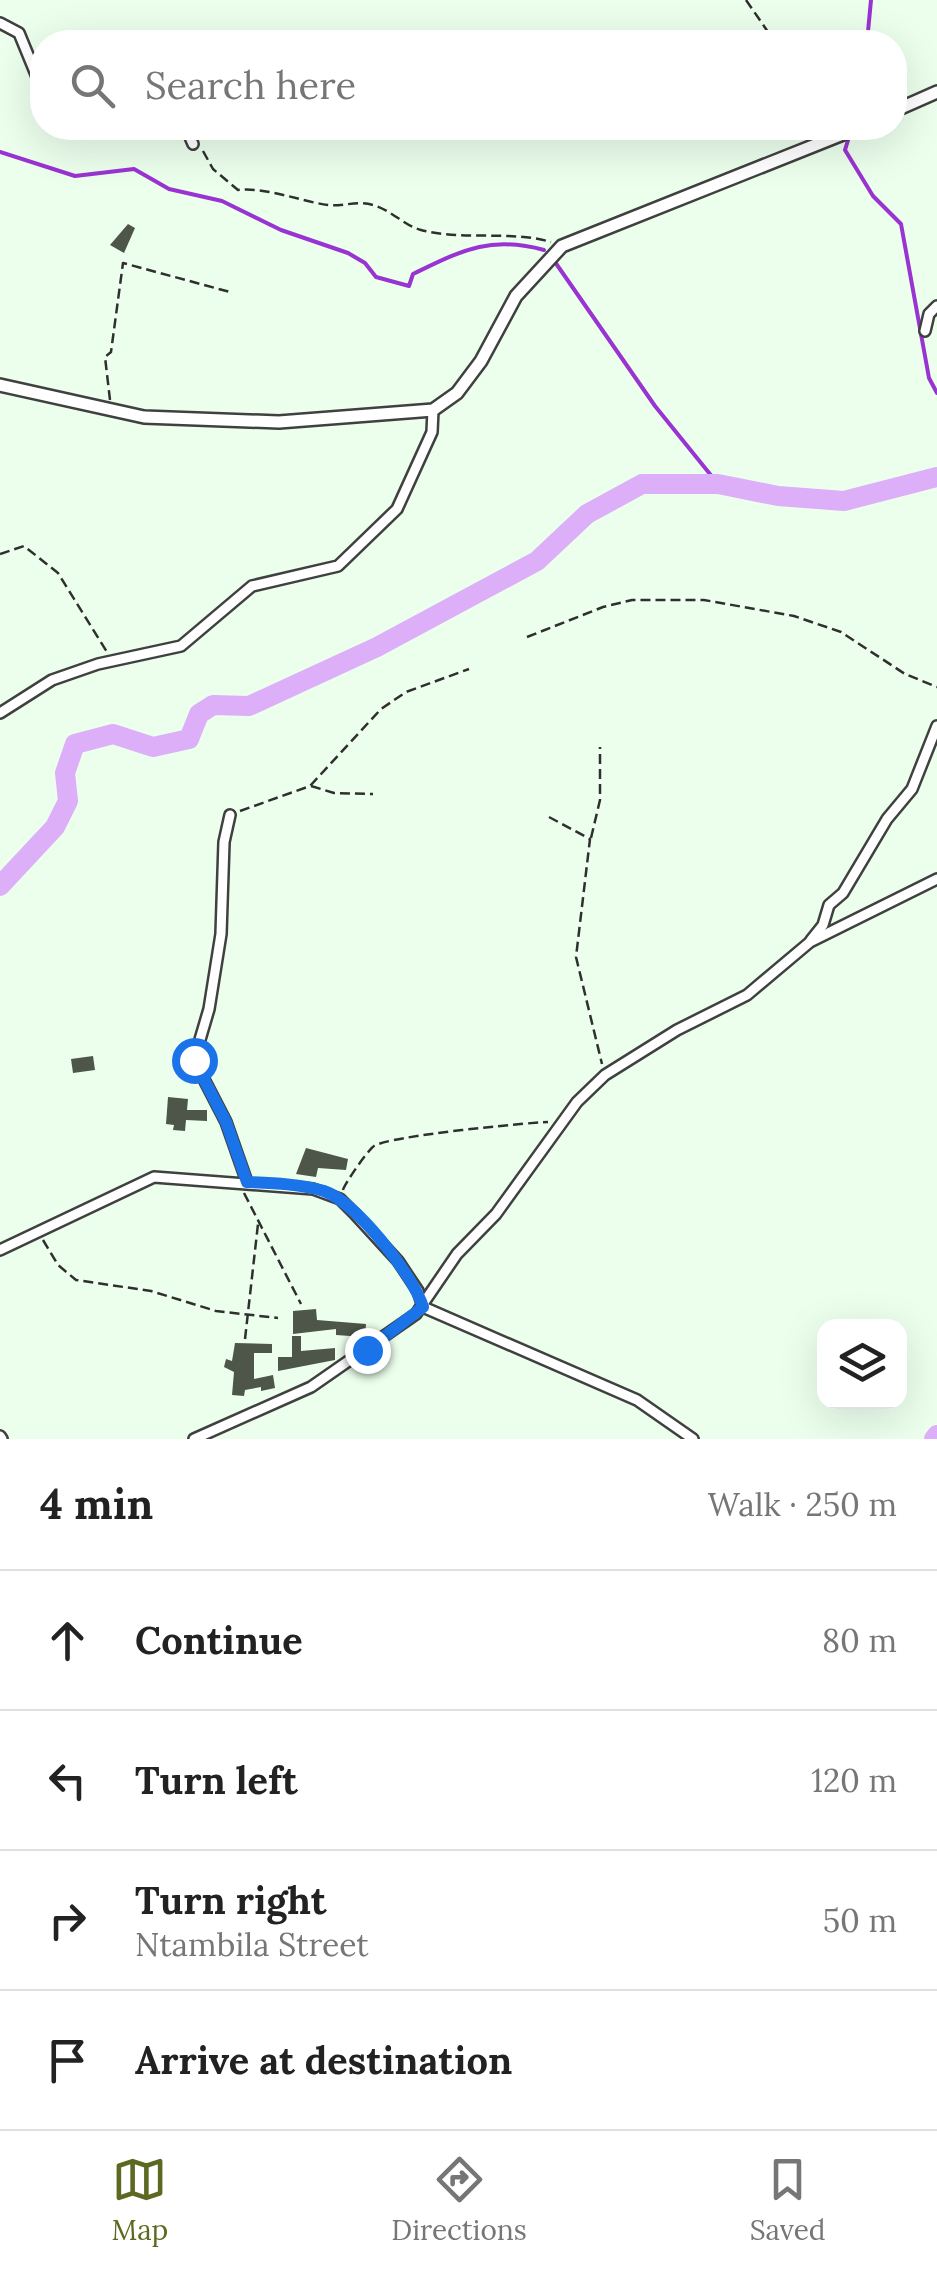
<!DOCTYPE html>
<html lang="en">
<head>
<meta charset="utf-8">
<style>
  :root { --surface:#fff; --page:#f2f2f2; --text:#222; --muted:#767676; --line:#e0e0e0; --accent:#5c6a21 }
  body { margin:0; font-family:Lora,serif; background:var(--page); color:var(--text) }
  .controls { position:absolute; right:30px; bottom:30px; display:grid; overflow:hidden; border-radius:20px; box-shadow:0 10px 40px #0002 }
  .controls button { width:90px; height:90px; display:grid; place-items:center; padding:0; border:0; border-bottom:2px solid var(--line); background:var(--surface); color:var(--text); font:50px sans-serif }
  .stop { position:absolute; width:30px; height:30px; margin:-22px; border:8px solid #1a73e8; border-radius:50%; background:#fff }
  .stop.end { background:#1a73e8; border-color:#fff; box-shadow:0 2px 10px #0008 }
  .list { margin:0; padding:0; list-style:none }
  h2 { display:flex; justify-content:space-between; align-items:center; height:130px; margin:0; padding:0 40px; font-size:42px }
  h2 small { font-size:32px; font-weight:400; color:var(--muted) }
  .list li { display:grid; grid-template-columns:65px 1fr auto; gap:30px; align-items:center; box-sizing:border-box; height:140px; padding:0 40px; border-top:2px solid var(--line) }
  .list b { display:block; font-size:38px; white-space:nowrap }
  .list p { margin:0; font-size:32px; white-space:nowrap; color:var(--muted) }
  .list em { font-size:32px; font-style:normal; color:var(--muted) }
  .icon { flex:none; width:55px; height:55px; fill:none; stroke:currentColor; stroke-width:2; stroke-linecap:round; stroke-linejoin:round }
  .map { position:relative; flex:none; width:937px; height:1439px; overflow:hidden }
  .search { position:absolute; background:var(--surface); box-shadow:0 10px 40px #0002; left:30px; right:30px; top:30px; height:110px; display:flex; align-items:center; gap:25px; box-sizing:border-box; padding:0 35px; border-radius:40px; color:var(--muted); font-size:38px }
  .sheet { height:690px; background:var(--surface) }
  nav { display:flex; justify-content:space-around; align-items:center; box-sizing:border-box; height:140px; border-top:2px solid var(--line); background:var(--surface); font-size:28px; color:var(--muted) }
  nav a { display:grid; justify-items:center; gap:5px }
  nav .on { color:var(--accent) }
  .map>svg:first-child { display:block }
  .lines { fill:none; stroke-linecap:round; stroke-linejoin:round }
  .stream { stroke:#9933d2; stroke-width:4 }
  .river { stroke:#dcaff8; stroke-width:20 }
  .building { fill:#4d5648 }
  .minor-casing { stroke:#404040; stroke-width:14 }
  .tertiary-casing { stroke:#404040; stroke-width:16 }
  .path { stroke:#2f2f2f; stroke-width:2.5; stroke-dasharray:10 5; stroke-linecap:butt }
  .minor { stroke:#fff; stroke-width:9 }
  .tertiary { stroke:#fff; stroke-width:11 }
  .route { stroke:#1a73e8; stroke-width:12 }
</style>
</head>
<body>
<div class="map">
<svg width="937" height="1439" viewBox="0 0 937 1439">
  <rect width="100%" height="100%" fill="#ecffed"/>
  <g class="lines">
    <g class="stream">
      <path d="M867 42 871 0"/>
      <path d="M849 137 845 150 873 196 901 224 929 378 937 393"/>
      <path d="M0 152 75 176 134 169 169 189 222 201 281 230 348 253 365 263 376 277 409 286 413 274C461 251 489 235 544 250"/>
      <path d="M555 262 655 406 718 484"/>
    </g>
    <g class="river">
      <path d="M0 886 55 827 68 801 65 773 75 744 113 734 153 747 189 739 199 714 213 705 249 706 377 647 537 561 587 514 642 484H718L778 496 844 501 937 477"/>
      <path d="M934 1439 937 1435"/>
    </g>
  </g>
  <g class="building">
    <path d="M128 224 135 228 124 253 110 245Z"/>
    <path d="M93 1056 95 1070 73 1073 71 1059Z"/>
    <path d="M168 1097 188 1099 187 1110H207V1121L186 1120 185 1131 173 1130 174 1125 166 1124Z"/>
    <path d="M306 1148 348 1159 346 1170 318 1168 316 1177 296 1174Z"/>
    <path d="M316 1309 317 1320 366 1324 365 1337 336 1335V1329L293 1334V1311Z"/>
    <path d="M292 1336H301V1351L335 1348V1360L278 1371V1357H292Z"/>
    <path d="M235 1343 272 1344V1353H254V1379L273 1375 275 1388 261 1391V1387L245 1390 244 1396 232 1395 234 1372 224 1367 226 1359 232 1361Z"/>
  </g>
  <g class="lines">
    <defs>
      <g id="minor">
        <path d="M0 23 19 33 42 89"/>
        <path d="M186 128 193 144"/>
        <path d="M925 331 929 314 937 306"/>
        <path d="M0 713 52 680 98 664 181 646 252 586 338 566 397 509 432 432 433 410"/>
        <path d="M230 815 224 842 221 934 209 1009 194 1060 226 1122 247 1182"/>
        <path d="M811 940 823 925 829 905 843 893 887 819 912 789 937 726"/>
        <path d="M0 1250 154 1177 313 1189 340 1199 354 1213 398 1261 418 1291 423 1307 637 1400 693 1439"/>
        <path d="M0 1436 2 1439"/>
        <path d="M194 1439 311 1387 416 1314 457 1254 496 1214 577 1102 605 1075 677 1030 747 995 810 942 937 879"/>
      </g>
      <g id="tertiary">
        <path d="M894 111 937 92"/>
        <path d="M0 385 144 417 279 422 433 410 457 393 481 361 516 296 562 246 858 128"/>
      </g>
    </defs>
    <use href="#minor" class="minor-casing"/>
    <use href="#tertiary" class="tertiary-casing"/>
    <g class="path">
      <path d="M746 0 775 42"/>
      <path d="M203 151 213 169 238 190C267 187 299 201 328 205 343 207 357 200 373 205 391 210 405 226 421 230 463 241 510 230 551 242"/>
      <path d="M110 400 105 357 111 352 123 263 230 292"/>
      <path d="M0 554 24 546 58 573 107 652"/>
      <path d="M527 637 603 607 632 600H704L794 616 841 632 905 674 937 687"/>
      <path d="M311 786 334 793 373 794"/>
      <path d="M240 811 310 786 381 709 406 692 469 669"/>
      <path d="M549 817 590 839 576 957 602 1064"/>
      <path d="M591 838 600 800V747"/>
      <path d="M343 1190C345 1183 368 1150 374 1146 389 1136 523 1123 548 1122"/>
      <path d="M244 1193 301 1304"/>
      <path d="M43 1240 58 1265 76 1280 151 1291 216 1311 278 1318"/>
      <path d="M245 1339 258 1224"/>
    </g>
    <use href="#minor" class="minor"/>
    <use href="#tertiary" class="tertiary"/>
  </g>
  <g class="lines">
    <path class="route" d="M194 1060 226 1122 247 1182C271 1183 301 1184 324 1191 356 1202 413 1275 423 1307L367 1350"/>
  </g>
</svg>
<div class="controls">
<button><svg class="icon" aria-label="layers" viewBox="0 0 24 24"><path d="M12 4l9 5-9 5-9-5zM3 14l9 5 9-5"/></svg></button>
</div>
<div class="stop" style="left:194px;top:1060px"></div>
<div class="stop end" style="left:367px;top:1350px"></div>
<div class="search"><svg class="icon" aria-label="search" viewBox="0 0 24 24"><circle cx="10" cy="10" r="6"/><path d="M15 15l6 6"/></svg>Search here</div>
</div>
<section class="sheet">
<h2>4 min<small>Walk · 250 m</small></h2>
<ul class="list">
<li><svg class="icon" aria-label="ahead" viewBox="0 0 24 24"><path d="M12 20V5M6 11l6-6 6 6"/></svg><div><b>Continue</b></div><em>80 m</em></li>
<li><svg class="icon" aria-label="left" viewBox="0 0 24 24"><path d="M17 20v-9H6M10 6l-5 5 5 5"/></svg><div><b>Turn left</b></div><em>120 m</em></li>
<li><svg class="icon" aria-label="right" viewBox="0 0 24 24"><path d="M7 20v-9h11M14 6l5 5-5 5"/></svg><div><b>Turn right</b><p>Ntambila Street</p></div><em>50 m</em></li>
<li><svg class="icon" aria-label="arrive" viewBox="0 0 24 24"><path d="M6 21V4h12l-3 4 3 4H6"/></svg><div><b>Arrive at destination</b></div></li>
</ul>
</section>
<nav>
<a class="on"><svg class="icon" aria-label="map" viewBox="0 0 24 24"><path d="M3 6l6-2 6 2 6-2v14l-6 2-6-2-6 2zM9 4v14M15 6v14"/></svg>Map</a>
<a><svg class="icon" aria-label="directions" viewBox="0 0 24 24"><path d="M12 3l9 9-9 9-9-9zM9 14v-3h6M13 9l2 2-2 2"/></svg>Directions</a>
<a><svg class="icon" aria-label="saved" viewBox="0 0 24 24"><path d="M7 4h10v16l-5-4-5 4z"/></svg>Saved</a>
</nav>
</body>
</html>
